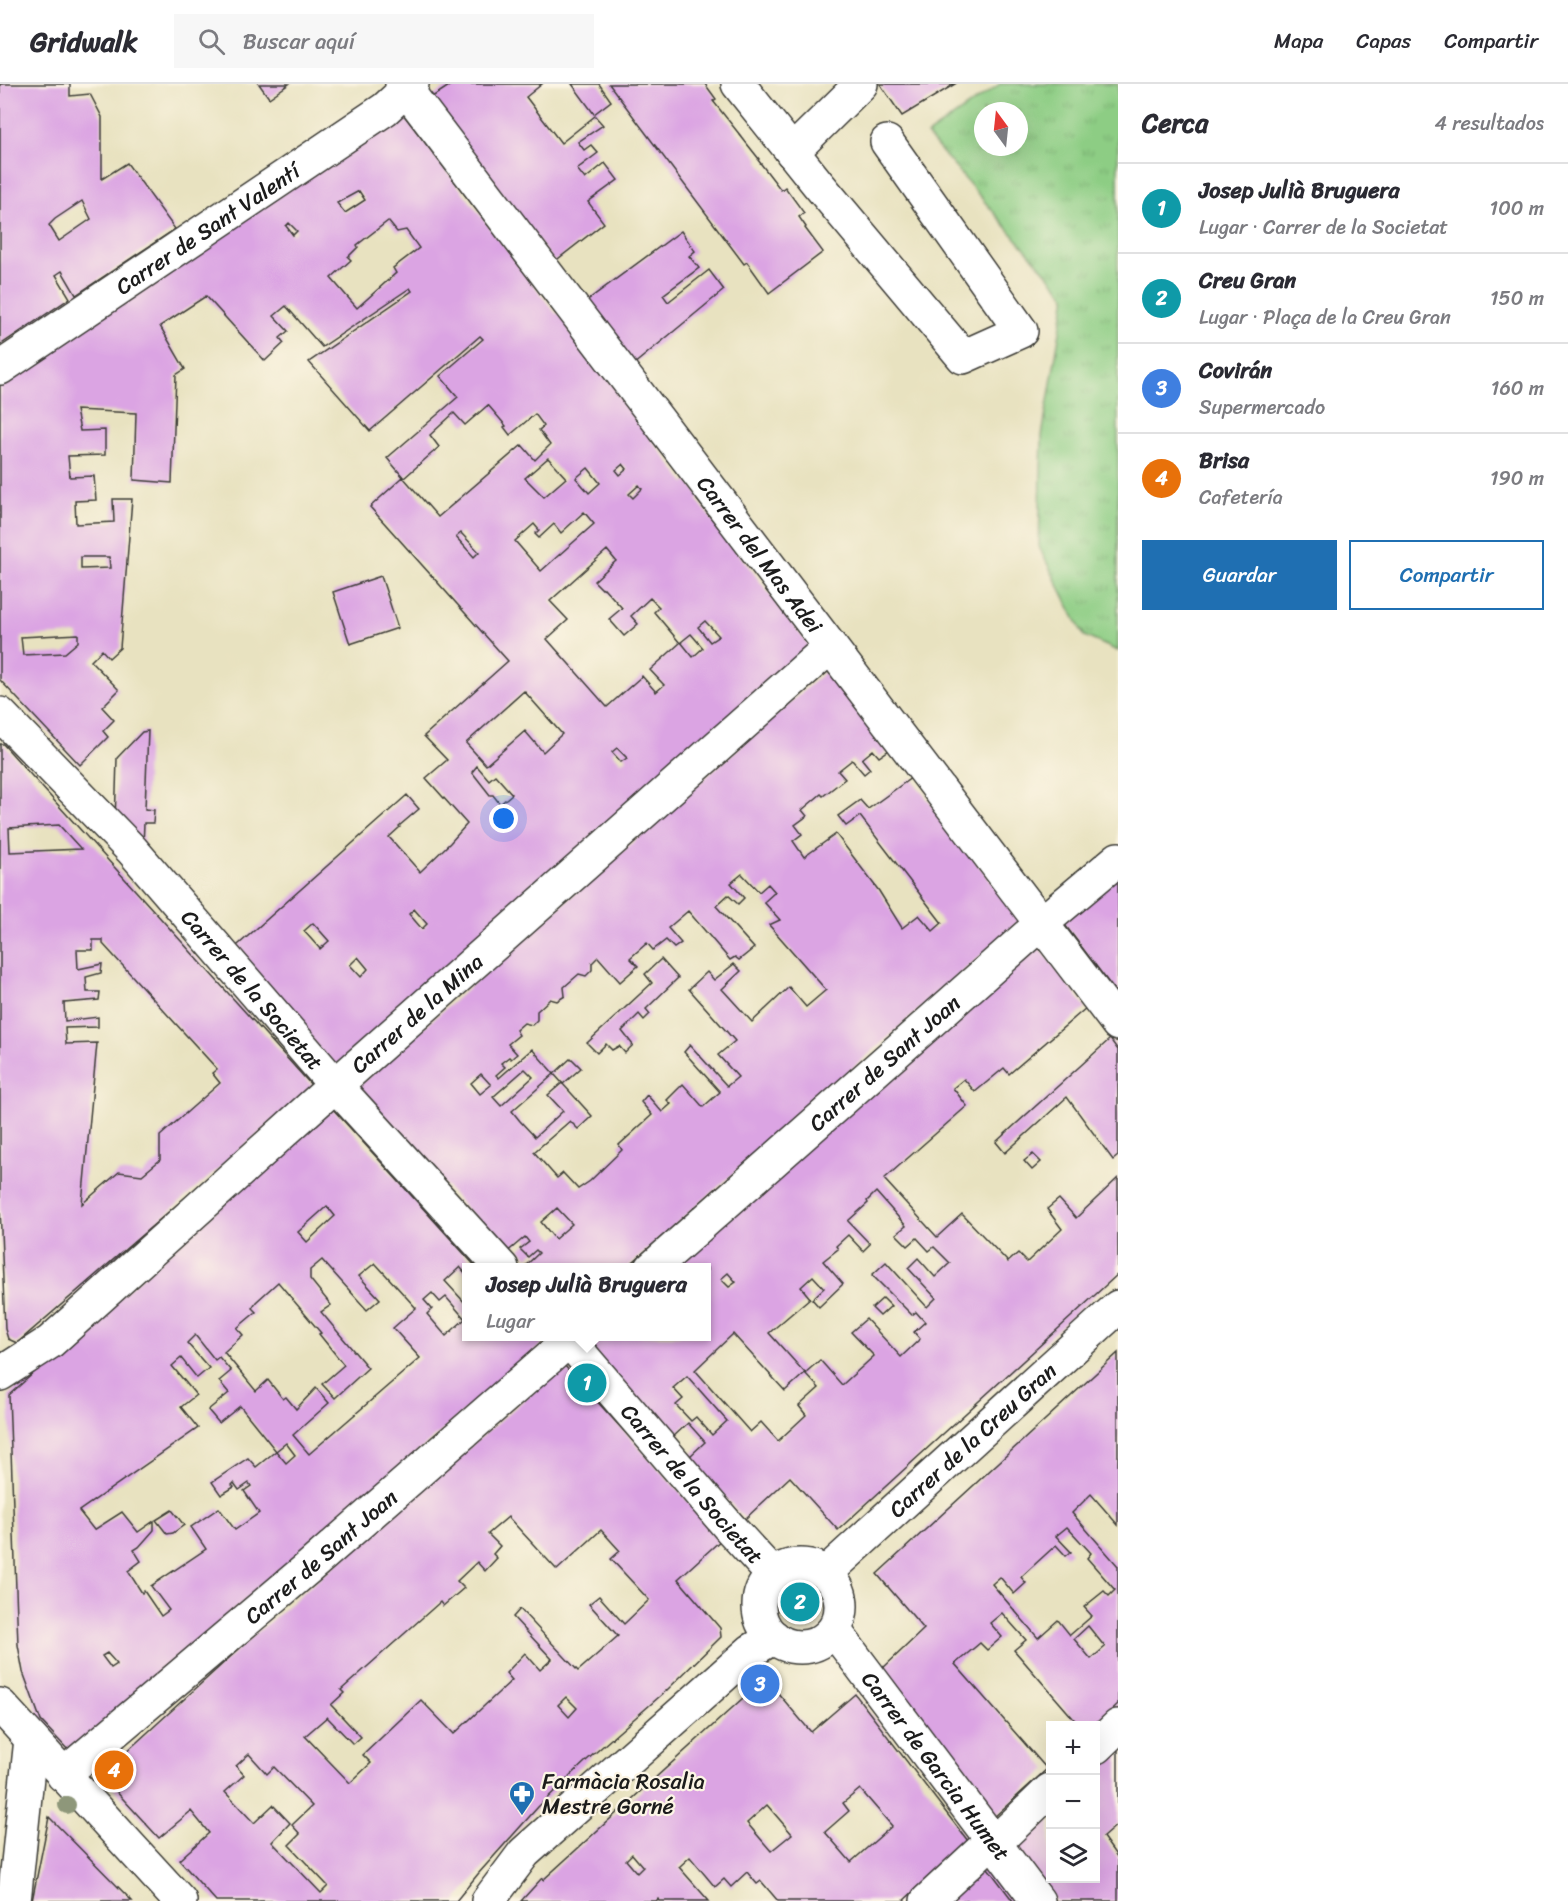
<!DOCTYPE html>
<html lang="es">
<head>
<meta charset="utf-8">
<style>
  :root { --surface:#fff; --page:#f7f7f7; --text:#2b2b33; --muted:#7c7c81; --line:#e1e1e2; --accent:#1f6fb2 }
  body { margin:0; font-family:Sriracha,sans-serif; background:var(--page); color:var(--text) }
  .controls { position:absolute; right:18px; bottom:18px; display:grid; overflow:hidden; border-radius:0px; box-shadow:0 6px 24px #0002 }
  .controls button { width:54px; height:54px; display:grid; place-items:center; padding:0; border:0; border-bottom:2px solid var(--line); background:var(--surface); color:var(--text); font:30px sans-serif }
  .compass { position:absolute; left:974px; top:18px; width:54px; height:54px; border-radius:50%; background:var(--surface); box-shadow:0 6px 24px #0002; rotate:345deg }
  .you { position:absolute; left:504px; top:735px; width:21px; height:21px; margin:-15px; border:4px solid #fff; border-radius:50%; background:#1a73e8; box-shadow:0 0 0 9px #1a73e833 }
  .badge { display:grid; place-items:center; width:39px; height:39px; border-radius:50%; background:var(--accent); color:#fff; font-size:20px; font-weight:700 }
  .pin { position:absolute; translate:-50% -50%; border:3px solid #fff; box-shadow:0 2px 6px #0006 }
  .popup { position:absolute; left:462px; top:1179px; width:249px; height:78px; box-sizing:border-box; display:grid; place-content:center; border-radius:0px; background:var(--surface); filter:drop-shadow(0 2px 4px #0005); font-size:20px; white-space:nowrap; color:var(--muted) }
  .popup b { font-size:22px; color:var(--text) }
  .popup::after { content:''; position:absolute; left:50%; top:100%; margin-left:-12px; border:12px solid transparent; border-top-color:var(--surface) }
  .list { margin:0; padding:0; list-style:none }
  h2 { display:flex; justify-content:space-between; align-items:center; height:78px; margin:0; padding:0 24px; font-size:26px }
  h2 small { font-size:20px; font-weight:400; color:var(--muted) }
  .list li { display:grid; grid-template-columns:39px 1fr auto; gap:18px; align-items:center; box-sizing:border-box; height:90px; padding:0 24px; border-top:2px solid var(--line) }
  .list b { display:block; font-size:22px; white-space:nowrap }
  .list p { margin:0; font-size:20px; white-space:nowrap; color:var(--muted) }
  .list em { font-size:20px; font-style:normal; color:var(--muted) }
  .actions { display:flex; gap:12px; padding:18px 24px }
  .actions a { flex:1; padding:14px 0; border:2px solid var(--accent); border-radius:0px; text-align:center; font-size:21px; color:var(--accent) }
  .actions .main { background:var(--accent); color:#fff }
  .icon { flex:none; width:33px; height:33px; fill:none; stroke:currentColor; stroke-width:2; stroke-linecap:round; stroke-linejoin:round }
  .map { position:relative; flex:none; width:1118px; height:1817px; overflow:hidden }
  header { display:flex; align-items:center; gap:36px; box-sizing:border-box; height:84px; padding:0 30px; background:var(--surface); border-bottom:2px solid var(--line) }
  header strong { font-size:28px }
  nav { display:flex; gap:33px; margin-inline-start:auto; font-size:21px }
  .search { width:420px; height:54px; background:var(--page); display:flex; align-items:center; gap:15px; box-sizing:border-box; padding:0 21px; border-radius:0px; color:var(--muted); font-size:22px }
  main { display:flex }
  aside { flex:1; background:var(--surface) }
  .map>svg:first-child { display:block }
  .park { fill:url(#park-tufts); stroke:#547450; stroke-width:1.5; fill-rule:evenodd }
  .building { fill:#dba4e3; fill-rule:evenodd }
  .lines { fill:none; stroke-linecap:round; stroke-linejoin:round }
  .minor-casing { stroke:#3b3a35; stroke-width:36 }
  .minor { stroke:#fff; stroke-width:33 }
  .tree { fill:#8e977a }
  .labels { text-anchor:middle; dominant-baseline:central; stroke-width:4.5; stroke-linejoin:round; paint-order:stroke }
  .street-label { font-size:22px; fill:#1c1c1c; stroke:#fcf5e5 }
  .poi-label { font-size:22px; fill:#1c1c1c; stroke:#fcf5e5; text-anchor:start }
</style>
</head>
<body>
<header>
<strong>Gridwalk</strong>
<div class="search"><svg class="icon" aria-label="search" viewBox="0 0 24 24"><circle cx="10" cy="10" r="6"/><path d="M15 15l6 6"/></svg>Buscar aquí</div>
<nav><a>Mapa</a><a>Capas</a><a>Compartir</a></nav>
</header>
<main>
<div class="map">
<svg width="1118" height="1817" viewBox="0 0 1118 1817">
  <defs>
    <pattern id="park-tufts" width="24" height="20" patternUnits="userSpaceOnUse" patternTransform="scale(1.5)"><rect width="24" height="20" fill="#8dcd84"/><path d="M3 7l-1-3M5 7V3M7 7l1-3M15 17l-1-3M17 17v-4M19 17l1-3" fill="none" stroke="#79af71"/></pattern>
  </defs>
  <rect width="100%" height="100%" fill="#fcf5e5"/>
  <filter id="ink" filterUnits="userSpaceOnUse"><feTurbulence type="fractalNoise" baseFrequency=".0167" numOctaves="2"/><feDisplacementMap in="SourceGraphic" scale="12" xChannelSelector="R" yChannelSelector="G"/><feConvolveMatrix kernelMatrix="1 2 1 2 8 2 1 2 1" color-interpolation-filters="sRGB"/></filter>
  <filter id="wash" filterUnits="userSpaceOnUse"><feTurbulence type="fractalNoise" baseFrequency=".008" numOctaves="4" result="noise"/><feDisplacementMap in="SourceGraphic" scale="24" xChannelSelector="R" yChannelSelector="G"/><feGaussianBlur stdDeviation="1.35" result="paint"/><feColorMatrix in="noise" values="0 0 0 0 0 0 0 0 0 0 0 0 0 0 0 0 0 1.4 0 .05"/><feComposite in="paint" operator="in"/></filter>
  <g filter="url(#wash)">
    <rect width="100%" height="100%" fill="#e8e2c0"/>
    <path class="park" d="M1000 0H1118V567L1084 552 1039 463 1042 352 1066 212 927 51ZM983 27H1019V63H983Z"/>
    <g id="blocks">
      <g class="building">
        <path d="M0 0H70V12L90 10 102 33V95L127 79 175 145 76 211 62 187 56 191 70 214 0 261ZM82 117 91 135 59 157 49 141 55 135Z"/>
        <path d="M259 0H289L269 14Z"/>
        <path d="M452 0H542L526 13 561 59 595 32 603 41 578 58 584 66 591 61 598 69 577 85 585 95 605 79 618 96 588 118 604 139 554 178 429 15Z"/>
        <path d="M572 0H599L611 17 594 30Z"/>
        <path d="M609 0H705L716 15 713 17 759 75 758 76 781 106 785 103 804 129 799 133 806 143 805 144 823 168 769 209 747 178 744 180Z"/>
        <path d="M880 0H955L902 32Z"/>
        <path d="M403 30 556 230 559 229 572 245 569 247 588 272 591 271 604 287 601 289 604 293 607 292 620 308 617 310 619 313 621 315 624 313 636 329 634 331 637 336H643L651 347V355L685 399 688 397 701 413 697 416 718 443 722 442 734 458 732 461 810 563 335 983 230 868 407 711 419 725 399 742 400 743 389 753 420 788 450 759 467 740 426 694 447 676 424 652 508 577 370 423 403 393 438 433 522 361 535 376 550 361 539 346 544 342 535 330 510 351 504 343 506 342 488 321 465 341 454 329 430 351 439 363 404 394 387 374 458 313 440 292 483 255 480 252 370 347 309 278 412 207 410 204 322 263 286 222 274 232 288 247 280 254 284 259 265 277 206 212 160 242 185 285 176 291 172 399 134 396 136 329 76 326 80 347 105 346V371L68 372 70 393 94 392 96 416 75 417 76 440 114 438 113 415H132L120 564 109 574 102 566 91 577 119 606 102 623 114 636 103 647 108 653 80 681 0 596V296ZM359 107 365 116 345 129 337 119ZM388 137 397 148 406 146 419 164 393 184 396 189 357 224 331 194 351 176 348 173 358 163 357 161ZM289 139 297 147 293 151 286 142ZM548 374 566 394 544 413 525 394ZM623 380 627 385 620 391 616 386ZM588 384 600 399 589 409 576 394ZM639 401 642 405 633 414 629 410ZM584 428 594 440 541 487 515 457 534 440 539 446 535 450 539 454 554 440 561 449ZM461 449 479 468 474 473 456 453ZM607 466 616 477 594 497 602 505 604 504 622 524 609 535 624 552 638 540 631 532 650 514 659 523 654 528 680 559 650 586 664 601 656 608 642 592 607 623 547 555 568 536 550 517ZM81 473H109L110 484 81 485ZM705 537 719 552 710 558 698 543ZM78 550V558L65 569 23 571 21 553ZM691 550 703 564 693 573 681 558ZM524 607 562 650 543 668 525 647 486 681 466 659ZM617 664 627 674 621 678 612 668ZM477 682 489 696 495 691 512 710 500 720 493 711H490L472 688ZM414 825 427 840 422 845 409 830ZM313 839 329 857 320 865 304 847ZM358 873 368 885 361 893 350 881Z"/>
        <path d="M681 147 695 167 689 172 699 184 663 211 668 218 709 186 724 206 633 281 585 218Z"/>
        <path d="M381 492 398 544 350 560 333 508Z"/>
        <path d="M827 586 889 666 879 673 873 666 862 675 870 685 864 690 852 676 838 687 845 695 823 712 821 710 802 726 807 732 795 741 802 750 793 757 804 773 836 750 879 807 902 844 919 831 933 847 942 839 860 732 846 742 838 732 860 716 868 725 911 694 1021 836 626 1184H523L539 1169 536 1166 528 1173 520 1165 529 1158 525 1153 506 1169 357 1003ZM742 790 759 808 768 800 775 808 764 818 780 836 769 841 826 906 806 923 789 903 752 938 722 905 741 887 734 880 714 896 707 888 689 905 735 957 718 971 738 993 727 1002 690 961 684 968 720 1008 703 1023 683 1000 667 1016 671 1020 662 1028 647 1011 641 1018 652 1031 619 1061 622 1066 590 1097 578 1105 563 1089 557 1094 534 1068 570 1037 578 1045 592 1032 562 999 548 1011 563 1027 535 1053 520 1037 512 1027 554 990 532 965 499 994 496 991 505 983 501 979 509 973 511 975 517 970 508 960 519 951 516 946 524 939 532 941 537 936V927L550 915 557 917 565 912 564 903 579 890 586 892 592 886V879L598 873 620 898 638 882 630 874 647 859 653 866 666 856 674 864 681 859 668 844 688 827 730 876 735 873 739 876 754 864 716 822 728 811 738 820 744 814 731 799ZM525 985 533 993 501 1022 493 1013ZM481 990 491 1001 480 1010 471 999ZM557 1124 572 1140 555 1155 541 1138Z"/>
        <path d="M148 647 145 725 154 726 153 739H144L143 763 115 740 117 674 142 648Z"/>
        <path d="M0 660H3L313 1003 17 1259 8 1255 5 1245 0 1122ZM59 741 81 765 10 768 9 744ZM93 856H103V860L217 985 212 989 220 999 160 1052V1076L142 1091 119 1088 82 1120 97 959 66 960 65 944 98 943V933L65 937 64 919 99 916 100 908H87L86 893 101 889 102 880 78 885 77 866H93Z"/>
        <path d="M1118 786V911L1062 837Z"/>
        <path d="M1037 860 1086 924 1009 990 1004 984 975 1008 964 995 953 1004 967 1022 884 1095 937 1153 962 1130 1008 1178 1018 1169 1027 1178 1062 1145 1047 1125 1059 1115 1076 1134 1118 1094V1190L838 1446 790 1393 745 1435 689 1373 705 1358 688 1339 672 1354 586 1259 593 1252H707V1184H671ZM876 1108 906 1142 896 1150 908 1162 917 1154 929 1167 934 1163 950 1179 935 1193 918 1174 908 1184 936 1214 927 1223 886 1178 872 1191 912 1231 916 1228 925 1238 914 1248 920 1255 901 1273 866 1235 851 1248 874 1272 842 1301 820 1276 805 1289 769 1249 810 1214 801 1203 813 1192 824 1204 812 1215 819 1223 843 1200 823 1177 838 1165 836 1162 848 1151 863 1167 870 1160 848 1137 868 1119 867 1117ZM728 1189 736 1198 729 1203 721 1195ZM733 1250 785 1307 805 1289 819 1304 799 1322 806 1331 778 1357 761 1338 750 1348 695 1286ZM687 1292 727 1337 712 1351 696 1333 691 1337 676 1321 683 1315 673 1304Z"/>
        <path d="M661 875 678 894 646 925 650 930 644 936 639 930 622 947 633 961 625 969 619 962 612 966 606 960 597 969 587 959 652 899 645 890Z"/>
        <path d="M1110 955 1118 966V1072L1113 1076 1067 1013 1005 1069 996 1058Z"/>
        <path d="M571 974 581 984 563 1000 554 990Z"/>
        <path d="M332 1024 477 1184H467V1191L460 1183 445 1197 467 1221V1252H540L545 1258 70 1668 41 1637 23 1588 18 1561 9 1311ZM327 1122 335 1132 307 1158 298 1148ZM322 1176 367 1226 380 1215 359 1192 375 1179 416 1224 393 1244 420 1274 309 1370 293 1351 329 1319 316 1304 296 1325 286 1313 283 1315 268 1296 256 1307 224 1268 243 1251 237 1244 256 1228 252 1224 256 1218 278 1198 321 1249 319 1250 344 1281 322 1300 335 1314 368 1284 321 1228 331 1221 310 1195V1186ZM432 1209 440 1218 446 1213 465 1235 446 1252 427 1230 432 1225 424 1216ZM195 1251 215 1276 219 1273 231 1287 219 1297 229 1309 208 1326 219 1339 240 1322 276 1367 286 1359 295 1371 286 1379 276 1367 256 1383 248 1374 212 1398 221 1411 234 1403 232 1401 234 1399 239 1406 249 1399 251 1402 244 1407 259 1429 235 1446 219 1424 191 1443 206 1465 151 1502 169 1526 161 1532 144 1507 142 1509 128 1487 141 1477 134 1466 139 1463 154 1446V1437L138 1448 122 1428 94 1446 79 1427 198 1344 181 1323 196 1311 172 1282 181 1274 197 1294 209 1284 187 1259ZM107 1569 117 1580 111 1584 102 1572Z"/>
        <path d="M1033 1070 1041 1078 1032 1086 1024 1077Z"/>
        <path d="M883 1214 891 1222 880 1232 872 1224Z"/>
        <path d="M1118 1269V1441L1091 1410 1072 1429 1118 1482V1620L1095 1641H1079L1014 1566 1026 1556 1002 1529 990 1539 1002 1553 987 1566 980 1559 955 1580 1047 1685 993 1734 881 1586 924 1545 877 1490ZM1067 1443 1091 1469 1087 1474 1115 1506 1109 1512 1104 1507 1084 1523 1092 1532 1070 1551 1058 1536 1038 1554 992 1500 1000 1493 1014 1510 1026 1499 1021 1493 1056 1461 1066 1472 1071 1468 1056 1452ZM1088 1542 1105 1563 1091 1575 1074 1555Z"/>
        <path d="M564 1281 722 1455 678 1495 720 1544 721 1553 667 1606 587 1676 538 1723 478 1790 456 1817H216L179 1776 209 1749 191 1727 159 1754 101 1691 251 1554ZM508 1433 557 1486 601 1446 620 1467 611 1475 649 1516 624 1540 599 1512 589 1520 618 1552 578 1587 520 1525 513 1533 552 1575 540 1586 525 1569 506 1589 512 1596 454 1650 421 1616 363 1671 371 1679 350 1699 305 1652 327 1633 353 1660 361 1653 331 1621 344 1609 341 1606 440 1518 443 1522 464 1504 457 1497 477 1478 485 1487 497 1474 493 1470 500 1462 488 1450ZM566 1613 577 1624 569 1633 558 1621ZM249 1670 267 1690 274 1683 312 1722 292 1741 300 1750 289 1761 328 1802 321 1809 272 1758 290 1739 273 1721 254 1739 225 1708 244 1691 236 1682Z"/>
        <path d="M172 1426 184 1441 173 1449 167 1450 156 1436Z"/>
        <path d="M765 1594 811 1648 855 1610 968 1757 903 1817H778L761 1797 757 1800 747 1788 731 1803 724 1795 715 1803 690 1773 679 1783 709 1817H659L658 1815 656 1817H521L542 1794 543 1796ZM860 1705 892 1742 851 1778 825 1748 849 1727 843 1719ZM767 1721 792 1750 771 1767 747 1739ZM632 1770 643 1783 637 1789 626 1776Z"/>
        <path d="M1118 1659V1740L1103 1753 1118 1774V1817H1056L1010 1757 1050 1721V1794H1096V1680Z"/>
        <path d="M49 1733 132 1817H32Z"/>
        <path d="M985 1780 1013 1817H944Z"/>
      </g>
    </g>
  </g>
  <g filter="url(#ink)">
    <use href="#blocks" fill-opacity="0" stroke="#3b3a35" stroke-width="1.5"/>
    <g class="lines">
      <defs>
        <g id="minor">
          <path id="s1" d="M402 0 1118 940"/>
          <path d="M738 0 818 100 963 273 1021 247 887 58"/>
          <path d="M792 68 861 0"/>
          <path id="s2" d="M0 284 385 25 412 0"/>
          <path id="s3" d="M0 630 132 766 336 1002 502 1184"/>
          <path id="s4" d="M652 1184 1042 839 1118 775"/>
          <path id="s5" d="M565 1252 730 1444 773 1491"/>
          <path id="s6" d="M0 1290 50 1258 321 1014 830 563"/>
          <circle cx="800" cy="1522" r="41"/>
          <path id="s7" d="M826 1489 1118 1223"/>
          <path id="s8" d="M834 1546 1038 1817"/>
          <path d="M0 1621 180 1817"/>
          <path d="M1096 1663 1118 1642"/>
          <path id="s9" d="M63 1691 308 1484 574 1252"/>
          <path d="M14 1817 31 1655"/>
          <path d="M488 1817 524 1769 751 1567 774 1553"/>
          <path d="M927 1817 982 1766 1001 1753 1050 1706"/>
        </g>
      </defs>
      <use href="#minor" class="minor-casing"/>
      <use href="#minor" class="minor"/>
    </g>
    <circle class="tree" cx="67" cy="1721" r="9"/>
  </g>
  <defs>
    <symbol id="pharmacy-pin" viewBox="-11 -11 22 30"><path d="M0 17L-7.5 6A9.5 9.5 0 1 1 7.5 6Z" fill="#1f6fb2" stroke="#fcf5e5"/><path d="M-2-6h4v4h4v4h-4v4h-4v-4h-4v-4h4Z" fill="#fff"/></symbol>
  </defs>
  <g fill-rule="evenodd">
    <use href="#pharmacy-pin" x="507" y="1695" width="30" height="40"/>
  </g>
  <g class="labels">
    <g class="street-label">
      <text stroke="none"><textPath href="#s2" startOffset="250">Carrer de Sant Valentí</textPath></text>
      <text stroke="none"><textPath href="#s1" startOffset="591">Carrer del Mas Adei</textPath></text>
      <text stroke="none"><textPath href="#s3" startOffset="374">Carrer de la Societat</textPath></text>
      <text stroke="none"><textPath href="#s6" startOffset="552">Carrer de la Mina</textPath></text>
      <text stroke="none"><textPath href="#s4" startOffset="310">Carrer de Sant Joan</textPath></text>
      <text stroke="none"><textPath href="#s7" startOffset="198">Carrer de la Creu Gran</textPath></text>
      <text stroke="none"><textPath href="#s5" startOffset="195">Carrer de la Societat</textPath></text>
      <text stroke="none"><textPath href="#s9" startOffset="338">Carrer de Sant Joan</textPath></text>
      <text stroke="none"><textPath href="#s8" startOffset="170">Carrer de Garcia Humet</textPath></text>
    </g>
    <g class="poi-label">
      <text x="542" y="1697">Farmàcia Rosalia<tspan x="542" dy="25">Mestre Gorné</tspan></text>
    </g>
  </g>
</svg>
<div class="controls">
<button>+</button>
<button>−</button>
<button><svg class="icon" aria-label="layers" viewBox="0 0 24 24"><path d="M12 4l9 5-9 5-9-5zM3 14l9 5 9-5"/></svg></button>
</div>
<svg class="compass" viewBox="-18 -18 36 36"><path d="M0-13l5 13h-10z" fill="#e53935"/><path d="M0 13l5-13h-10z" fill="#7c7c81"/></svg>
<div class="you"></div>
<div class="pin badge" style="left:587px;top:1299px;background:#0f9aa8">1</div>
<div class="popup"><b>Josep Julià Bruguera</b>Lugar</div>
<div class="pin badge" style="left:800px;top:1518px;background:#0f9aa8">2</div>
<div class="pin badge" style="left:760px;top:1600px;background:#3f7fe0">3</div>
<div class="pin badge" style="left:114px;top:1686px;background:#e8710a">4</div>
</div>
<aside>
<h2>Cerca<small>4 resultados</small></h2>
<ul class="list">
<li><span class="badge" style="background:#0f9aa8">1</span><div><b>Josep Julià Bruguera</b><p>Lugar · Carrer de la Societat</p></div><em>100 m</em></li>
<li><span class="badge" style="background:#0f9aa8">2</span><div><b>Creu Gran</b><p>Lugar · Plaça de la Creu Gran</p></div><em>150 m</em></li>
<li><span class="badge" style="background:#3f7fe0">3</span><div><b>Covirán</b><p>Supermercado</p></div><em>160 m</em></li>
<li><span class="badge" style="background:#e8710a">4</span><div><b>Brisa</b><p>Cafetería</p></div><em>190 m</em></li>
</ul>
<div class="actions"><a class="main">Guardar</a><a>Compartir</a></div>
</aside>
</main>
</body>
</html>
